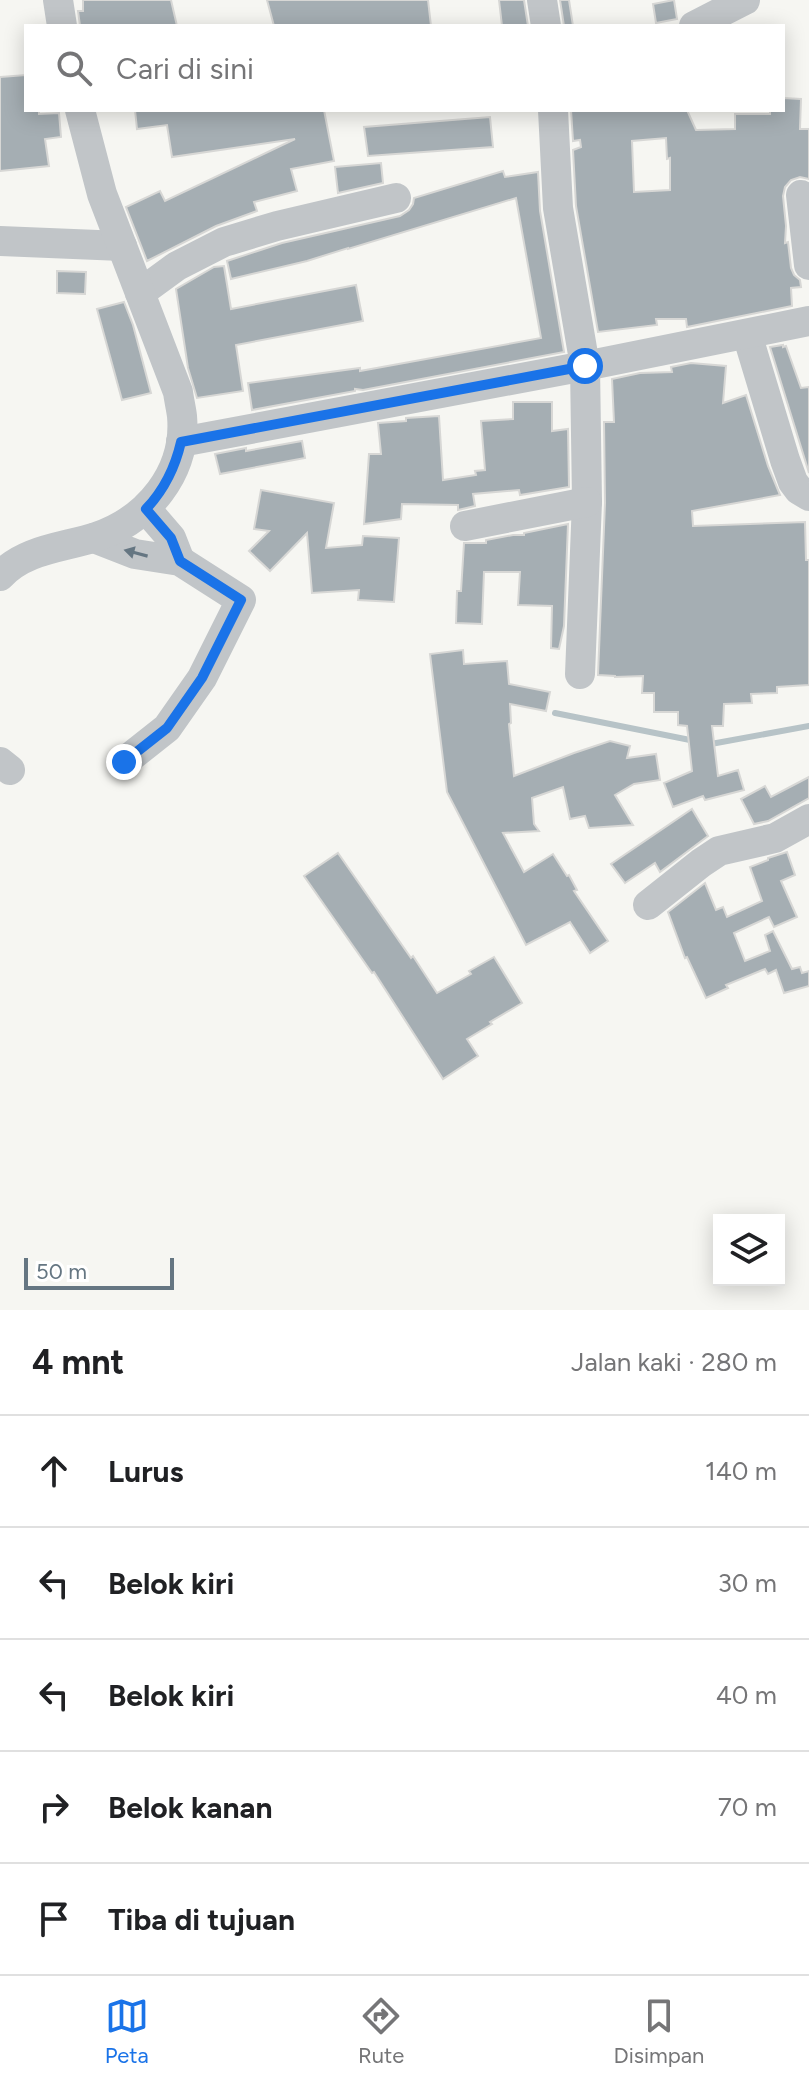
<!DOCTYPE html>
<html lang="id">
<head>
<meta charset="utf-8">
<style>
  :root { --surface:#fff; --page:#f6f6f6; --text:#202124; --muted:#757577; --line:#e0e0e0; --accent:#1a73e8 }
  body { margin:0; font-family:Figtree,sans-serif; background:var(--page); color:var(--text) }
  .controls { position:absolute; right:24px; bottom:24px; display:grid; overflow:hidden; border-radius:0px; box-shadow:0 4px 20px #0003 }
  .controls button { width:72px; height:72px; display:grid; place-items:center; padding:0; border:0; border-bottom:2px solid var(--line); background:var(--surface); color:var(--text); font:40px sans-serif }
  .scale { position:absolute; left:24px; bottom:20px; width:150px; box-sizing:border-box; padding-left:8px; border:4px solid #657682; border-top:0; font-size:22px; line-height:28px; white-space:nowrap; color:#657682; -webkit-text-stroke:6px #fff; paint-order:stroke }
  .stop { position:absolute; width:24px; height:24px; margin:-18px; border:6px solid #1a73e8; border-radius:50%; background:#fff }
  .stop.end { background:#1a73e8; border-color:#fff; box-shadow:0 2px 8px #0008 }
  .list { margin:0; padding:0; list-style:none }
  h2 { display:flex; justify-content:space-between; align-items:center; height:104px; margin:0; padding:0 32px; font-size:34px }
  h2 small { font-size:26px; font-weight:400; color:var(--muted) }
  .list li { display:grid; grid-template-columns:52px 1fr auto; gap:24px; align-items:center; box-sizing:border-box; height:112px; padding:0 32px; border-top:2px solid var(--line) }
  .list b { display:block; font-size:30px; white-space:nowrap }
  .list em { font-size:26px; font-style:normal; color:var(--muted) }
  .icon { flex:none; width:44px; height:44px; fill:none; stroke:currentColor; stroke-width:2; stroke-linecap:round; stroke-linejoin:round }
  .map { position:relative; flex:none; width:809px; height:1310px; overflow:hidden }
  .search { position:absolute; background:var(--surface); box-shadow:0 4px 20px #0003; left:24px; right:24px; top:24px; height:88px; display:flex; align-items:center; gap:20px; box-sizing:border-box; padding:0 28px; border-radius:0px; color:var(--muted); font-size:30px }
  .sheet { height:664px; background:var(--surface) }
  nav { display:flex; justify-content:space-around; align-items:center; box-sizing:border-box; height:112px; border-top:2px solid var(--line); background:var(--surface); font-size:22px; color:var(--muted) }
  nav a { display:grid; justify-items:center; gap:4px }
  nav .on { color:var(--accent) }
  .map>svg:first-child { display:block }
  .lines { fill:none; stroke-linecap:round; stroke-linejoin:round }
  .stream { stroke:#b7c3c7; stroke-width:6 }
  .building { fill:#a5aeb3; stroke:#d7d7d5; stroke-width:2; fill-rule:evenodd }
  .minor { stroke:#c1c5c8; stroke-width:30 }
  .oneway { fill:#657682 }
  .route { stroke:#1a73e8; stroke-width:10 }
</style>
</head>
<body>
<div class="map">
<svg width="809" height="1310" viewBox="0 0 809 1310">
  <rect width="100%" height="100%" fill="#f6f6f2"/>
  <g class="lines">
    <g class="stream">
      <path d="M555 713 695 741"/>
      <path d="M706 743 711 744 809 726"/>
    </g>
  </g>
  <g class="building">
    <path d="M83 0H171L177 26H80L78 11H83Z"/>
    <path d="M267 0H428L431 26H274Z"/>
    <path d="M499 0H524L528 26H502Z"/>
    <path d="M560 0H569L573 26H564Z"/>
    <path d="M674 0 677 19 656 23 653 4Z"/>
    <path d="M26 75V110H39V114L59 113 61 137 45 139 49 166 0 171V77Z"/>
    <path d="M783 98 801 99 800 129H809V179L800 177 791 180 785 187 783 196 786 226 785 243 788 242 791 268 794 275 800 280 801 287 791 288 792 306 687 327 686 319H656L657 325 598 332 576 206 573 150 581 147 580 140 573 141 571 110H687L696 130 735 129V114H770V110H783ZM666 138 667 159 670 158V190L634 192 632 141Z"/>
    <path d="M135 110H324L334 161 291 169 297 191 254 202 257 211 216 226 147 261 126 207 160 191 165 201 295 139 172 157 167 125 137 129Z"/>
    <path d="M490 117 493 147 368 156 364 127Z"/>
    <path d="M381 163 383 183 338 193 335 167Z"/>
    <path d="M503 171 505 177 538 172 540 211 564 352 363 390 355 389V391L252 410 248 383 360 368V371L541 338 516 198 348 249V248L307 261 231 279 227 261 282 243 400 216 409 210 413 204 414 198Z"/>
    <path d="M224 266 231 309 356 285 363 321 236 345 243 391 197 398 188 368 176 289 214 267Z"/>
    <path d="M57 271 86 272 85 294 57 293Z"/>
    <path d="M124 302 133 325 151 393 122 400 97 309Z"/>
    <path d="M783 345V347L786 346 801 388 809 387V473L770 347Z"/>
    <path d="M691 363 726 366 723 403 746 395 768 466 780 495 692 511 693 526 805 522 806 560H809V685L777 687V693L751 694 752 703 724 704 723 726H712L718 776 738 770 744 790 705 800 703 796 673 807 664 783 692 771 687 726 678 725V712H654V693H642L643 676 615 677V676L598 675 605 503 604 422H614L612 379 640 373 672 372 671 367Z"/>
    <path d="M513 402H552V431L568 429 569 487 520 495 519 490 473 494 475 506 458 510V505L402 504 401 519 364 524 369 454H381L378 423 406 421V418L439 416 443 480 476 475 475 471 485 470 481 421 513 419Z"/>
    <path d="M302 441 305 458 220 474 215 454 246 448V451Z"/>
    <path d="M261 490 334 503 326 548 362 545 363 536 399 538 394 602 358 600 359 590 312 593 307 533 270 571 249 551 269 531 254 529Z"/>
    <path d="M568 524 564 626 559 649 551 648 552 606 518 605 520 572H484L482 624 456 623 457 591H461L464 543H486V540L513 535H524V533Z"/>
    <path d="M463 650 464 664 507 661 509 684 550 692 546 711 510 704 511 723 509 724 514 776 574 753 610 741 630 746 627 758 656 754 660 780 634 784 615 795 633 825 589 828 585 816 570 819 563 787 532 798 534 824 539 831 503 833 524 872 553 854 567 876 569 875 577 890 574 891 608 941 590 953 570 922 526 945 447 792 430 654Z"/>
    <path d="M809 777V798L768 821 754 824 741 799 765 786 771 797Z"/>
    <path d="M692 809 708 836 660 872 655 863 625 883 611 864Z"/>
    <path d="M787 852 795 875 781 881 797 917 774 927 769 917 734 933 745 961 770 951 765 935 773 931 792 969 800 967 802 973 809 971V986L784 993 776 970 768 974 765 969 726 985 728 988 706 998 687 957 685 958 668 912 705 883 716 910 723 907 727 917 762 901 750 867 768 860V858Z"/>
    <path d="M338 853 411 958 413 956 437 993 471 974 469 971 494 957 522 1003 490 1022 492 1024 467 1039 478 1056 443 1079 374 972 372 973 304 876Z"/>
  </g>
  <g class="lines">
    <g class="minor">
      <path d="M58 0 62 26"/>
      <path d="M542 0 546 26"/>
      <path d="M694 26 745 0"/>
      <path d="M553 110 558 208 585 366 587 502 580 674"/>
      <path d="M801 195 809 265"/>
      <path d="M0 241 122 246"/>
      <path d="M140 293 177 266 224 242 277 226 396 198"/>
      <path d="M747 334 785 460 793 482 799 490 809 496"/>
      <path d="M181 442 585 366 809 321"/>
      <path d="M146 509 171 538 180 561"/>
      <path d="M465 526 587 502"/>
      <path d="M94 538 135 554 180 561 241 600 202 678 167 728 124 762"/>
      <path d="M0 576C25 549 62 548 96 537 147 520 187 473 182 416 181 408 179 400 178 392L102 194 80 110"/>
      <path d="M0 762 10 770"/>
      <path d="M648 905 701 863 719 851 775 838 809 819"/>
    </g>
  </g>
  <defs><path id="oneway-solid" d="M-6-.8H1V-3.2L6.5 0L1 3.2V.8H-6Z" transform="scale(2)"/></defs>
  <use class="oneway" href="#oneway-solid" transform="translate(136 553) rotate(-165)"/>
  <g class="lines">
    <path class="route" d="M124 762 167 728 202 678 241 600 180 561 171 538 146 509C165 489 175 468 181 442L585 366"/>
  </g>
</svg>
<div class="controls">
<button><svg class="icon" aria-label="layers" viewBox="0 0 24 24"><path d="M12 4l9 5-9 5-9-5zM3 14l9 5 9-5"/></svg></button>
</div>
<div class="scale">50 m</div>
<div class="stop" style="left:585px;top:366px"></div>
<div class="stop end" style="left:124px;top:762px"></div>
<div class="search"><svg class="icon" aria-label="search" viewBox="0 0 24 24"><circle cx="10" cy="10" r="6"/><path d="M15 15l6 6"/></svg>Cari di sini</div>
</div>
<section class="sheet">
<h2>4 mnt<small>Jalan kaki · 280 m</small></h2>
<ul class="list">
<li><svg class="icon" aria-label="ahead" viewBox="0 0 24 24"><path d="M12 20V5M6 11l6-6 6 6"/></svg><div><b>Lurus</b></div><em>140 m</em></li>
<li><svg class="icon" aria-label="left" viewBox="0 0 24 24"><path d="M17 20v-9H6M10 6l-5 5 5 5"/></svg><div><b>Belok kiri</b></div><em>30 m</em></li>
<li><svg class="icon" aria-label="left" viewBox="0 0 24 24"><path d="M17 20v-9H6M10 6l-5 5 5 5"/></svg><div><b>Belok kiri</b></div><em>40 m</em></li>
<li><svg class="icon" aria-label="right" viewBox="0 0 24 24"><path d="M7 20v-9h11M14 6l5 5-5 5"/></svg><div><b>Belok kanan</b></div><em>70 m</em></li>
<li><svg class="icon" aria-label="arrive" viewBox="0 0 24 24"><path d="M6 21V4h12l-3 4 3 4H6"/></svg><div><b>Tiba di tujuan</b></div></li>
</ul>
</section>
<nav>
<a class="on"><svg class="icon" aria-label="map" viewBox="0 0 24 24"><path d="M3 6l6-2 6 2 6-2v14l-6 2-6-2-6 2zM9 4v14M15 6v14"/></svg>Peta</a>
<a><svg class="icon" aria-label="directions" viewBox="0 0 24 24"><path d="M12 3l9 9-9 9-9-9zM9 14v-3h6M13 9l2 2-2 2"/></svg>Rute</a>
<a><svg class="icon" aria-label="saved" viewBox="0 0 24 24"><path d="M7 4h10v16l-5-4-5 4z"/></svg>Disimpan</a>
</nav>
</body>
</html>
